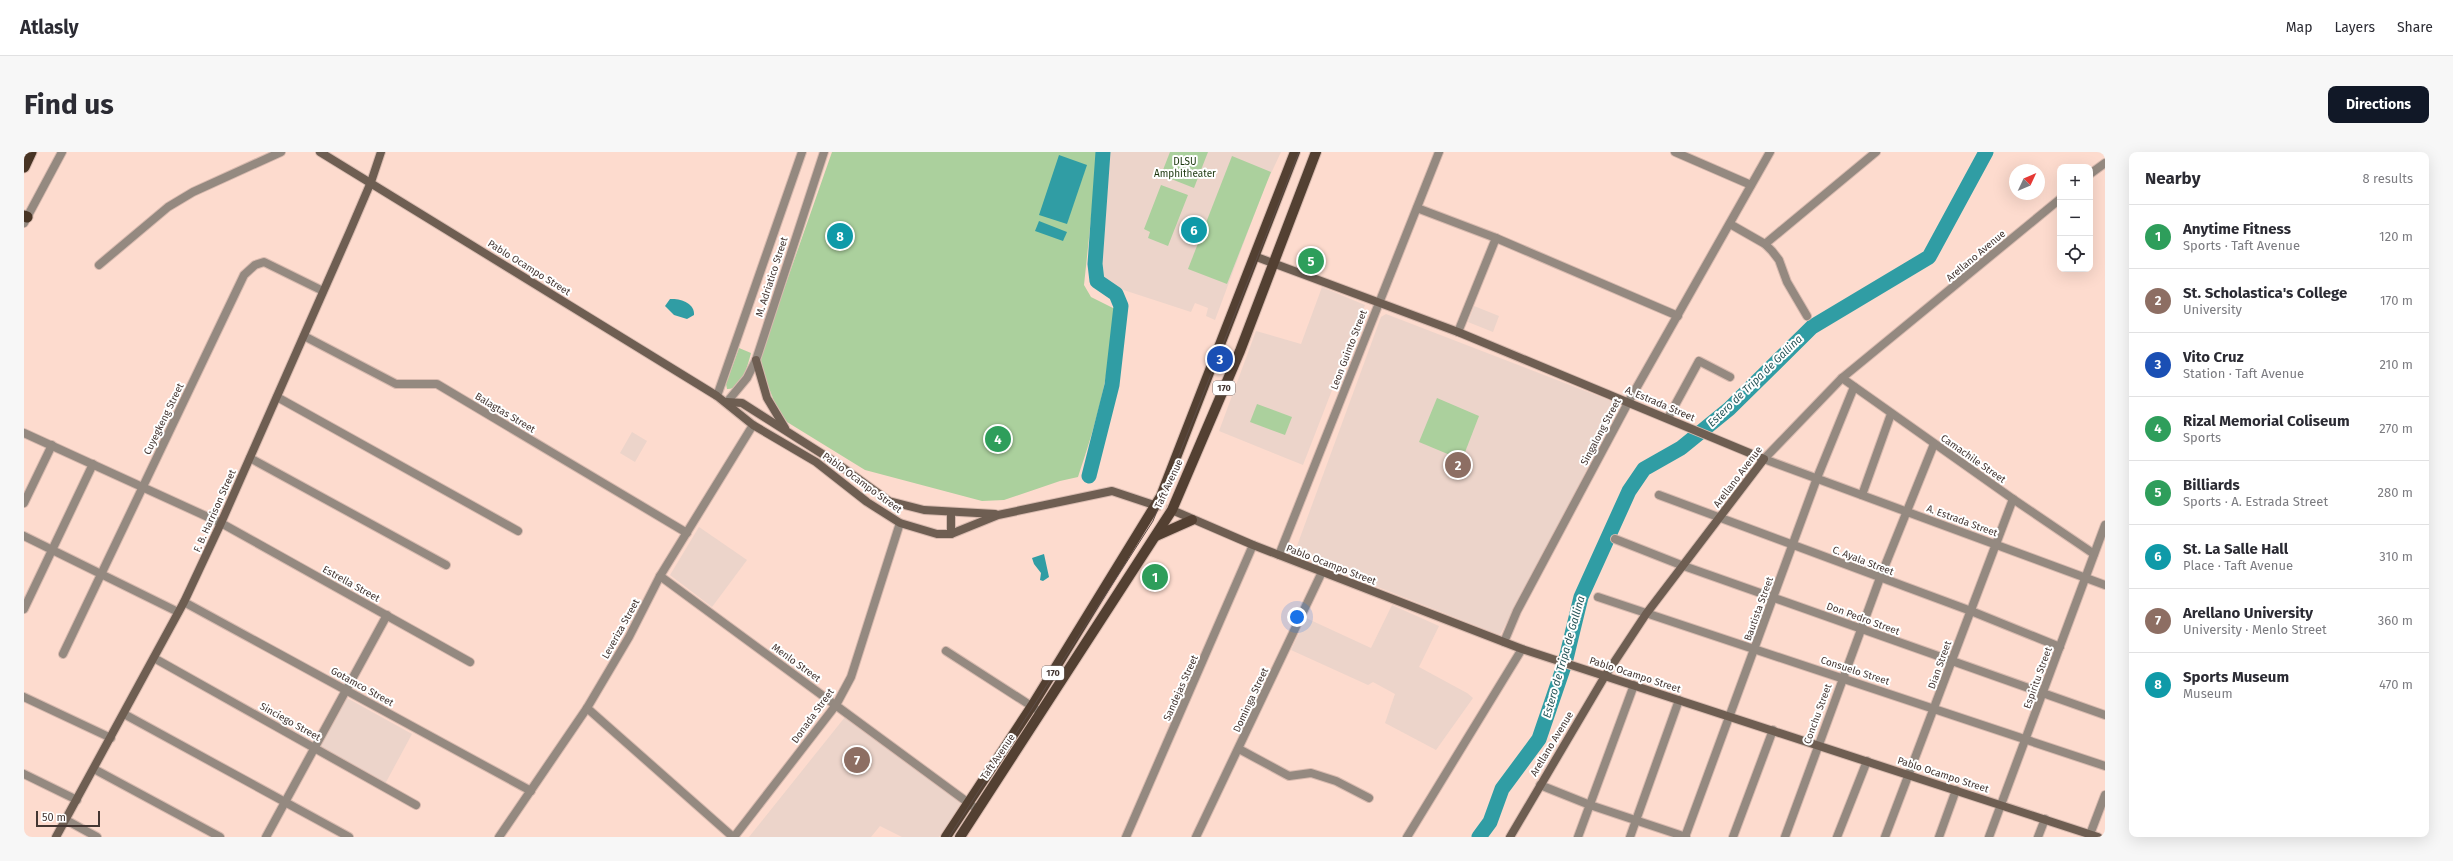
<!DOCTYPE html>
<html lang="en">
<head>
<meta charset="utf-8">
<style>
  :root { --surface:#fff; --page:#f7f7f7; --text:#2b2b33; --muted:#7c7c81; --line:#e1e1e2; --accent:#111827 }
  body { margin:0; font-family:"Fira Sans",sans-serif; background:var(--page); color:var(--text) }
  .controls { position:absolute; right:12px; top:12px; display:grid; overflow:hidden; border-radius:8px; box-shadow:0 4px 16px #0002 }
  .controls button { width:36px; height:36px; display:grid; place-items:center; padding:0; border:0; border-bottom:1px solid var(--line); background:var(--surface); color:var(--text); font:20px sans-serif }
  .compass { position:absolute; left:1985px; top:12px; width:36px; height:36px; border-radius:50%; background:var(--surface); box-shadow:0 4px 16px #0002; rotate:46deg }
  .scale { position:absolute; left:12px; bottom:10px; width:64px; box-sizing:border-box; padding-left:4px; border:2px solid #443632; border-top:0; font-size:11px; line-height:14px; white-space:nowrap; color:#443632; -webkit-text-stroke:3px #fff; paint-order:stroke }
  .you { position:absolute; left:1273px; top:465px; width:14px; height:14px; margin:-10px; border:3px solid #fff; border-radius:50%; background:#1a73e8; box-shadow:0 0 0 6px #1a73e833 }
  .badge { display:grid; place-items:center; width:26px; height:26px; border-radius:50%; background:var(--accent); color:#fff; font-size:13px; font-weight:700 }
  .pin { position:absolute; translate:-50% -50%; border:2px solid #fff; box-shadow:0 1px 4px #0006 }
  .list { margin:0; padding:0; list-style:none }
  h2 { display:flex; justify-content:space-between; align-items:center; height:52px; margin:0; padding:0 16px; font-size:17px }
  h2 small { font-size:13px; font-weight:400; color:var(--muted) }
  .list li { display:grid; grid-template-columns:26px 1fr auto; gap:12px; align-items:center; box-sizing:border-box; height:64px; padding:0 16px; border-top:1px solid var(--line) }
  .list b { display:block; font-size:15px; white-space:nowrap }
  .list p { margin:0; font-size:13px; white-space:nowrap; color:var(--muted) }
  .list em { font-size:13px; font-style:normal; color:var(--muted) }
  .icon { flex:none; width:22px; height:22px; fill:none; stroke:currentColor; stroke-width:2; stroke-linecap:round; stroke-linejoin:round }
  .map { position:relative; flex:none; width:2081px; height:685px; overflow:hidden; border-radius:8px }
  header { display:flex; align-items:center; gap:24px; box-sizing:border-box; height:56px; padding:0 20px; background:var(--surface); border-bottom:1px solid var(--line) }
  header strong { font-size:19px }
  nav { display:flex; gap:22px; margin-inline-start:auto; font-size:14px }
  .intro { display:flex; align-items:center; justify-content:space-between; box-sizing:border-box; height:96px; padding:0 24px }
  h1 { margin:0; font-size:28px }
  .button { padding:10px 18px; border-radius:8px; background:var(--accent); color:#fff; font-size:14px; font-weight:700 }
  main { display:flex; gap:24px; padding:0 24px }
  aside { flex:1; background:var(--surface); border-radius:8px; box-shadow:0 4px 16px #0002 }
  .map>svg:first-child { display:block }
  .education { fill:#ecd4ca }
  .green { fill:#abd09d }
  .water { fill:#309da4 }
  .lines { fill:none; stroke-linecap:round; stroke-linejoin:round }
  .river { stroke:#309da4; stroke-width:15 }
  .secondary-tunnel { stroke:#d8baaf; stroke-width:8; stroke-dasharray:8 4; stroke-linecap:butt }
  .minor-casing { stroke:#d8baaf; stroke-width:10 }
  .tertiary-casing { stroke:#d8baaf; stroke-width:10 }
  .secondary-casing { stroke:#d8baaf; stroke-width:10 }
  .primary-casing { stroke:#d8baaf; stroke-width:12 }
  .trunk-casing { stroke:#d8baaf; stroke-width:13 }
  .minor { stroke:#948980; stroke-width:8 }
  .tertiary { stroke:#948980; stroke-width:8 }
  .secondary { stroke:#6e5e52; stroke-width:8 }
  .primary { stroke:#534032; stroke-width:10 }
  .trunk { stroke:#483424; stroke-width:11 }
  .tram { stroke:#5b4b46; stroke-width:1 }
  .labels { text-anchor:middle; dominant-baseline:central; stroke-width:4; stroke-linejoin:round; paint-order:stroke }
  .shield { fill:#fff; stroke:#7c7270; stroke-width:1 }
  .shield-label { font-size:9px; font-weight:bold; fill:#443632 }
  .park-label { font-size:10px; fill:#1a360c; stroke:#fff }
  .street-label { font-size:10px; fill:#443632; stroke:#fff }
  .water-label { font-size:11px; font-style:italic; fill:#285659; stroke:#fff }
</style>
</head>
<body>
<header>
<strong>Atlasly</strong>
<nav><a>Map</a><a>Layers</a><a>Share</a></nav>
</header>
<div class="intro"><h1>Find us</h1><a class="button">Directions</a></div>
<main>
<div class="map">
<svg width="2081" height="685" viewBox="0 0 2081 685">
  <rect width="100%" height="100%" fill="#fddbce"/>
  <g class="education">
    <path d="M1079 0H1257L1241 34 1191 168 1182 164 1184 156 1171 151 1167 160 1072 129 1069 114 1077 29 1071 27Z"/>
    <path d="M1298 135 1341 153 1279 313 1195 279 1232 179 1277 192Z"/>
    <path d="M1450 154 1475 164 1469 180 1444 170Z"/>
    <path d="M1362 162 1595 252 1545 353 1476 483 1270 402 1357 165Z"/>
    <path d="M608 280 623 289 611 310 596 301Z"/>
    <path d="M675 375 723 408 688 455 646 423Z"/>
    <path d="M1368 453 1415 474 1395 515 1443 541 1449 546 1412 598 1361 571 1371 542 1349 530 1344 533 1267 498 1282 466 1347 496Z"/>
    <path d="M323 546 388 582 361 632 296 595Z"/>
    <path d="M821 565 938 651 915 685H878L856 674 847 685H725Z"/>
  </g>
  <g class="green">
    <path d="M808 0H1074L1060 133 1067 145 1091 157C1086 220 1074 266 1054 325L1036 329 980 348 958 349 841 318 763 270 752 254 741 226 736 211 739 197Z"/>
    <path d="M1146 0H1184L1170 36 1137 23Z"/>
    <path d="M1208 4 1247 20 1203 132 1164 117Z"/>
    <path d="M1137 33 1164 43 1144 94 1124 86 1126 80 1120 77Z"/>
    <path d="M715 196 727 201C724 212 718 238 703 237L702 232Z"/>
    <path d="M1413 246 1455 264 1438 308 1395 290Z"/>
    <path d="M1233 252 1268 265 1261 283 1226 270Z"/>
  </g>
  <g class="water">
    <path d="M1035 3 1063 13 1043 72 1015 63Z"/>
    <path d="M1015 69 1043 80 1039 89 1011 79Z"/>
    <path d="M646 147C656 146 671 151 670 163L663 167 650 163 641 154Z"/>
    <path d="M1020 402 1025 425 1019 429 1016 428 1017 421 1010 412 1008 406Z"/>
  </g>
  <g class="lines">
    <g class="river">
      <path d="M1065 324 1088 233 1097 154 1092 142 1073 129 1071 112 1079 0"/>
      <path d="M1455 685 1466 670 1478 637 1515 587 1541 511 1557 445 1605 339 1620 317 1657 296 1705 257 1788 175 1905 105 1962 0"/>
    </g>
    <path class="secondary-tunnel" d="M1130 353 1148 358"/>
    <defs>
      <g id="minor">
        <path d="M1651 0 1727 33"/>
        <path d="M1393 56 1472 86 1654 164"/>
        <path d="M0 71 38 0"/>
        <path d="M1706 72 1741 92 1748 99 1755 108 1763 130 1783 164"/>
        <path d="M1741 92 1852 0"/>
        <path d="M75 113 144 55 169 40 257 0"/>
        <path d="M1434 180 1472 86"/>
        <path d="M280 184 372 232H413L663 381"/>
        <path d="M1818 226 1989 347 2070 402"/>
        <path d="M253 245 494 379"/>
        <path d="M1644 266 1675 209 1706 225"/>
        <path d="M0 281 197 371 446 510"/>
        <path d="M226 306 422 413"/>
        <path d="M1635 343 1947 459 2036 495"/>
        <path d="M1838 343 1867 262"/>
        <path d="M0 351 28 293"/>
        <path d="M0 384 154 460"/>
        <path d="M1591 387 1657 413 2081 563"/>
        <path d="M1972 392 1989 347"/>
        <path d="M636 424 954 658"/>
        <path d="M1574 445 2081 614"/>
        <path d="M160 450 507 639"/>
        <path d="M0 457 69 312"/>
        <path d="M922 499 1012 557"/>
        <path d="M39 502 220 123 231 113 240 110 299 139"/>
        <path d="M130 506 392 653"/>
        <path d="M0 545 87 586"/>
        <path d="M563 556 709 685"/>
        <path d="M100 562 325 685"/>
        <path d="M1215 597 1265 624 1287 621 1312 629 1345 646"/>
        <path d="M70 617 196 685"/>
        <path d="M0 622 53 648"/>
        <path d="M1516 633 1566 653 1662 685"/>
        <path d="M42 668 73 685"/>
        <path d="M242 685 363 463"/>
        <path d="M1102 685 1229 393"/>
        <path d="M1172 685 1298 420"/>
        <path d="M1383 685 1498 497"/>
        <path d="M1554 685 1610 533"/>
        <path d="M1606 685 1655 548"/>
        <path d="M1661 685 1793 326 1830 235"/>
        <path d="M1709 685 1749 578"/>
        <path d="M1761 685 1856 426 1910 292"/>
        <path d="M1813 685 1843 609"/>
        <path d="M1915 685 1932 638"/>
        <path d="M1965 685 2081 373"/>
        <path d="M2014 685 2021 667"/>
        <path d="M2065 685 2081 643"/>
      </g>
      <g id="tertiary">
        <path d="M2066 22 2081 11"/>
        <path d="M2036 47 1818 226 1740 307 2081 433"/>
        <path d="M693 244 778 0"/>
        <path d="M703 250 723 226 732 208 800 0"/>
        <path d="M1255 403 1415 0"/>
        <path d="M1480 490 1493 459 1605 249 1746 0"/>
        <path d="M475 685 563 556 605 485 636 424 729 273"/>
        <path d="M710 685 812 553 827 525 876 371"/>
        <path d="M1861 685 1972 392"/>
      </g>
      <g id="secondary">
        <path d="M296 0 693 244 729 273 792 310 843 350 876 371 913 382H927L974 363 1088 339 1130 353"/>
        <path d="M1230 104 1434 180 1740 307 1622 462 1581 524 1486 685"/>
        <path d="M732 208 743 246 761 276"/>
        <path d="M703 250 718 251 811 310 865 349 900 358 971 362"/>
        <path d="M1148 358 1229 393 1498 497 2074 685"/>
        <path d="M927 360V382"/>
        <path d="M32 685 160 450 197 371 326 79 347 30 357 0"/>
      </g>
      <g id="primary">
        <path d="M1132 384 1168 368"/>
        <path d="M922 685 1008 554 1137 344 1271 0"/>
        <path d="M936 685 1148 358 1216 199 1292 0"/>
      </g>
      <g id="trunk">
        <path d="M0 15 7 0"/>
        <path d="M0 64 3 65"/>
      </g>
    </defs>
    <use href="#minor" class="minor-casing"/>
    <use href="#tertiary" class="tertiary-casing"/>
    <use href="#secondary" class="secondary-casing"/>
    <use href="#primary" class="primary-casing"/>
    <use href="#trunk" class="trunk-casing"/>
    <use href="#minor" class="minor"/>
    <use href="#tertiary" class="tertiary"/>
    <use href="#secondary" class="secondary"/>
    <use href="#primary" class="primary"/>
    <use href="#trunk" class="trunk"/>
    <path class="tram" d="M925 685 1129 369 1275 0"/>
  </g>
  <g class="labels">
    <g class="shield">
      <rect x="1189" y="229" width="22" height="14" rx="3"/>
      <rect x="1018" y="514" width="22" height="14" rx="3"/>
    </g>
    <g class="shield-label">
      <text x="1200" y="236">170</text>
      <text x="1029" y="521">170</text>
    </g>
    <g class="park-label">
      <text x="1161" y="10">DLSU<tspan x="1161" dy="12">Amphitheater</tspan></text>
    </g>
    <g class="street-label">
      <text transform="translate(1952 104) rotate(-40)">Arellano Avenue</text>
      <text transform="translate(505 116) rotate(32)">Pablo Ocampo Street</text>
      <text transform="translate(748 125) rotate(-72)">M. Adriatico Street</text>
      <text transform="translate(1325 198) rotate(-69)">Leon Guinto Street</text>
      <text transform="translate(1636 252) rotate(23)">A. Estrada Street</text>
      <text transform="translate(481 261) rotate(31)">Balagtas Street</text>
      <text transform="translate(140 267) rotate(-64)">Cuyegkeng Street</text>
      <text transform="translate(1577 280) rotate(-62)">Singalong Street</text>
      <text transform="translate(1949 307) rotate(35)">Camachile Street</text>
      <text transform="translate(1714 325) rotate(-53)">Arellano Avenue</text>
      <text transform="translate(838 331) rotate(36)">Pablo Ocampo Street</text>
      <text transform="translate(1145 332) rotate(-65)">Taft Avenue</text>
      <text transform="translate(191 359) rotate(-66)">F. B. Harrison Street</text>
      <text transform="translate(1938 369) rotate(20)">A. Estrada Street</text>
      <text transform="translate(1839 409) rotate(21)">C. Ayala Street</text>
      <text transform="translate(1307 413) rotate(21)">Pablo Ocampo Street</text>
      <text transform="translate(327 432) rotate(29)">Estrella Street</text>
      <text transform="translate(1735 457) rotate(-70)">Bautista Street</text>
      <text transform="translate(1839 467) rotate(20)">Don Pedro Street</text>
      <text transform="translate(597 477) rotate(-61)">Leveriza Street</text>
      <text transform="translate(772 511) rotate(36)">Menlo Street</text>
      <text transform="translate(1916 513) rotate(-70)">Dian Street</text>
      <text transform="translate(1831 519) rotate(18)">Consuelo Street</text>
      <text transform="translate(1611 523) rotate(18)">Pablo Ocampo Street</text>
      <text transform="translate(2014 526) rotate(-70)">Espiritu Street</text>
      <text transform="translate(338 535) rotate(29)">Gotamco Street</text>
      <text transform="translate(1157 536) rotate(-66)">Sandejas Street</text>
      <text transform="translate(1227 548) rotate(-65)">Dominga Street</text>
      <text transform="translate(1794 562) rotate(-70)">Conchu Street</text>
      <text transform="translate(789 564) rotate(-54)">Donada Street</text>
      <text transform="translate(266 570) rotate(29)">Sinciego Street</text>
      <text transform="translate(1528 592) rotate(-59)">Arellano Avenue</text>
      <text transform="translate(974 605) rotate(-56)">Taft Avenue</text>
      <text transform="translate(1919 623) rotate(18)">Pablo Ocampo Street</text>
    </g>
    <g class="water-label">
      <text transform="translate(1731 229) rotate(-44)">Estero de Tripa de Gallina</text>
      <text transform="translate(1540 505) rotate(-74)">Estero de Tripa de Gallina</text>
    </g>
  </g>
</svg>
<div class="controls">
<button>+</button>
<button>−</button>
<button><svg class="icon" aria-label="locate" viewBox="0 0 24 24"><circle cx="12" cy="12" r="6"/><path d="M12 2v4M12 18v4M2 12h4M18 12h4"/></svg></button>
</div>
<svg class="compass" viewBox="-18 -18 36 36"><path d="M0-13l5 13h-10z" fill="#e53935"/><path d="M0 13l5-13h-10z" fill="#7c7c81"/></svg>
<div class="scale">50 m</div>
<div class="you"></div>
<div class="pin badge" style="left:1131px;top:425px;background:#2e9e5b">1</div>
<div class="pin badge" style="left:1434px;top:313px;background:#8d6e63">2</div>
<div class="pin badge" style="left:1196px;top:207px;background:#1a4fb4">3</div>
<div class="pin badge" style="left:974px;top:287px;background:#2e9e5b">4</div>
<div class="pin badge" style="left:1287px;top:109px;background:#2e9e5b">5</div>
<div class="pin badge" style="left:1170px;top:78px;background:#0f9aa8">6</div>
<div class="pin badge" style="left:833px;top:608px;background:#8d6e63">7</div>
<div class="pin badge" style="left:816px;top:84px;background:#0f9aa8">8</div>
</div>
<aside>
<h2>Nearby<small>8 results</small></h2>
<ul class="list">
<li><span class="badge" style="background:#2e9e5b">1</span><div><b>Anytime Fitness</b><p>Sports · Taft Avenue</p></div><em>120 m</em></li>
<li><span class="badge" style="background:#8d6e63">2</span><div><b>St. Scholastica's College</b><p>University</p></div><em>170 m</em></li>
<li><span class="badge" style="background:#1a4fb4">3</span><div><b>Vito Cruz</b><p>Station · Taft Avenue</p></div><em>210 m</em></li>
<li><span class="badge" style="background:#2e9e5b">4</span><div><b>Rizal Memorial Coliseum</b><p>Sports</p></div><em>270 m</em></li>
<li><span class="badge" style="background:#2e9e5b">5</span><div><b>Billiards</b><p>Sports · A. Estrada Street</p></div><em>280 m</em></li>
<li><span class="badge" style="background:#0f9aa8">6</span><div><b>St. La Salle Hall</b><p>Place · Taft Avenue</p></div><em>310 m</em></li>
<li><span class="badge" style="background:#8d6e63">7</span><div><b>Arellano University</b><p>University · Menlo Street</p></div><em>360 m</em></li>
<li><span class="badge" style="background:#0f9aa8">8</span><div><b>Sports Museum</b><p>Museum</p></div><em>470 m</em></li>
</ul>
</aside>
</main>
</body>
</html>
